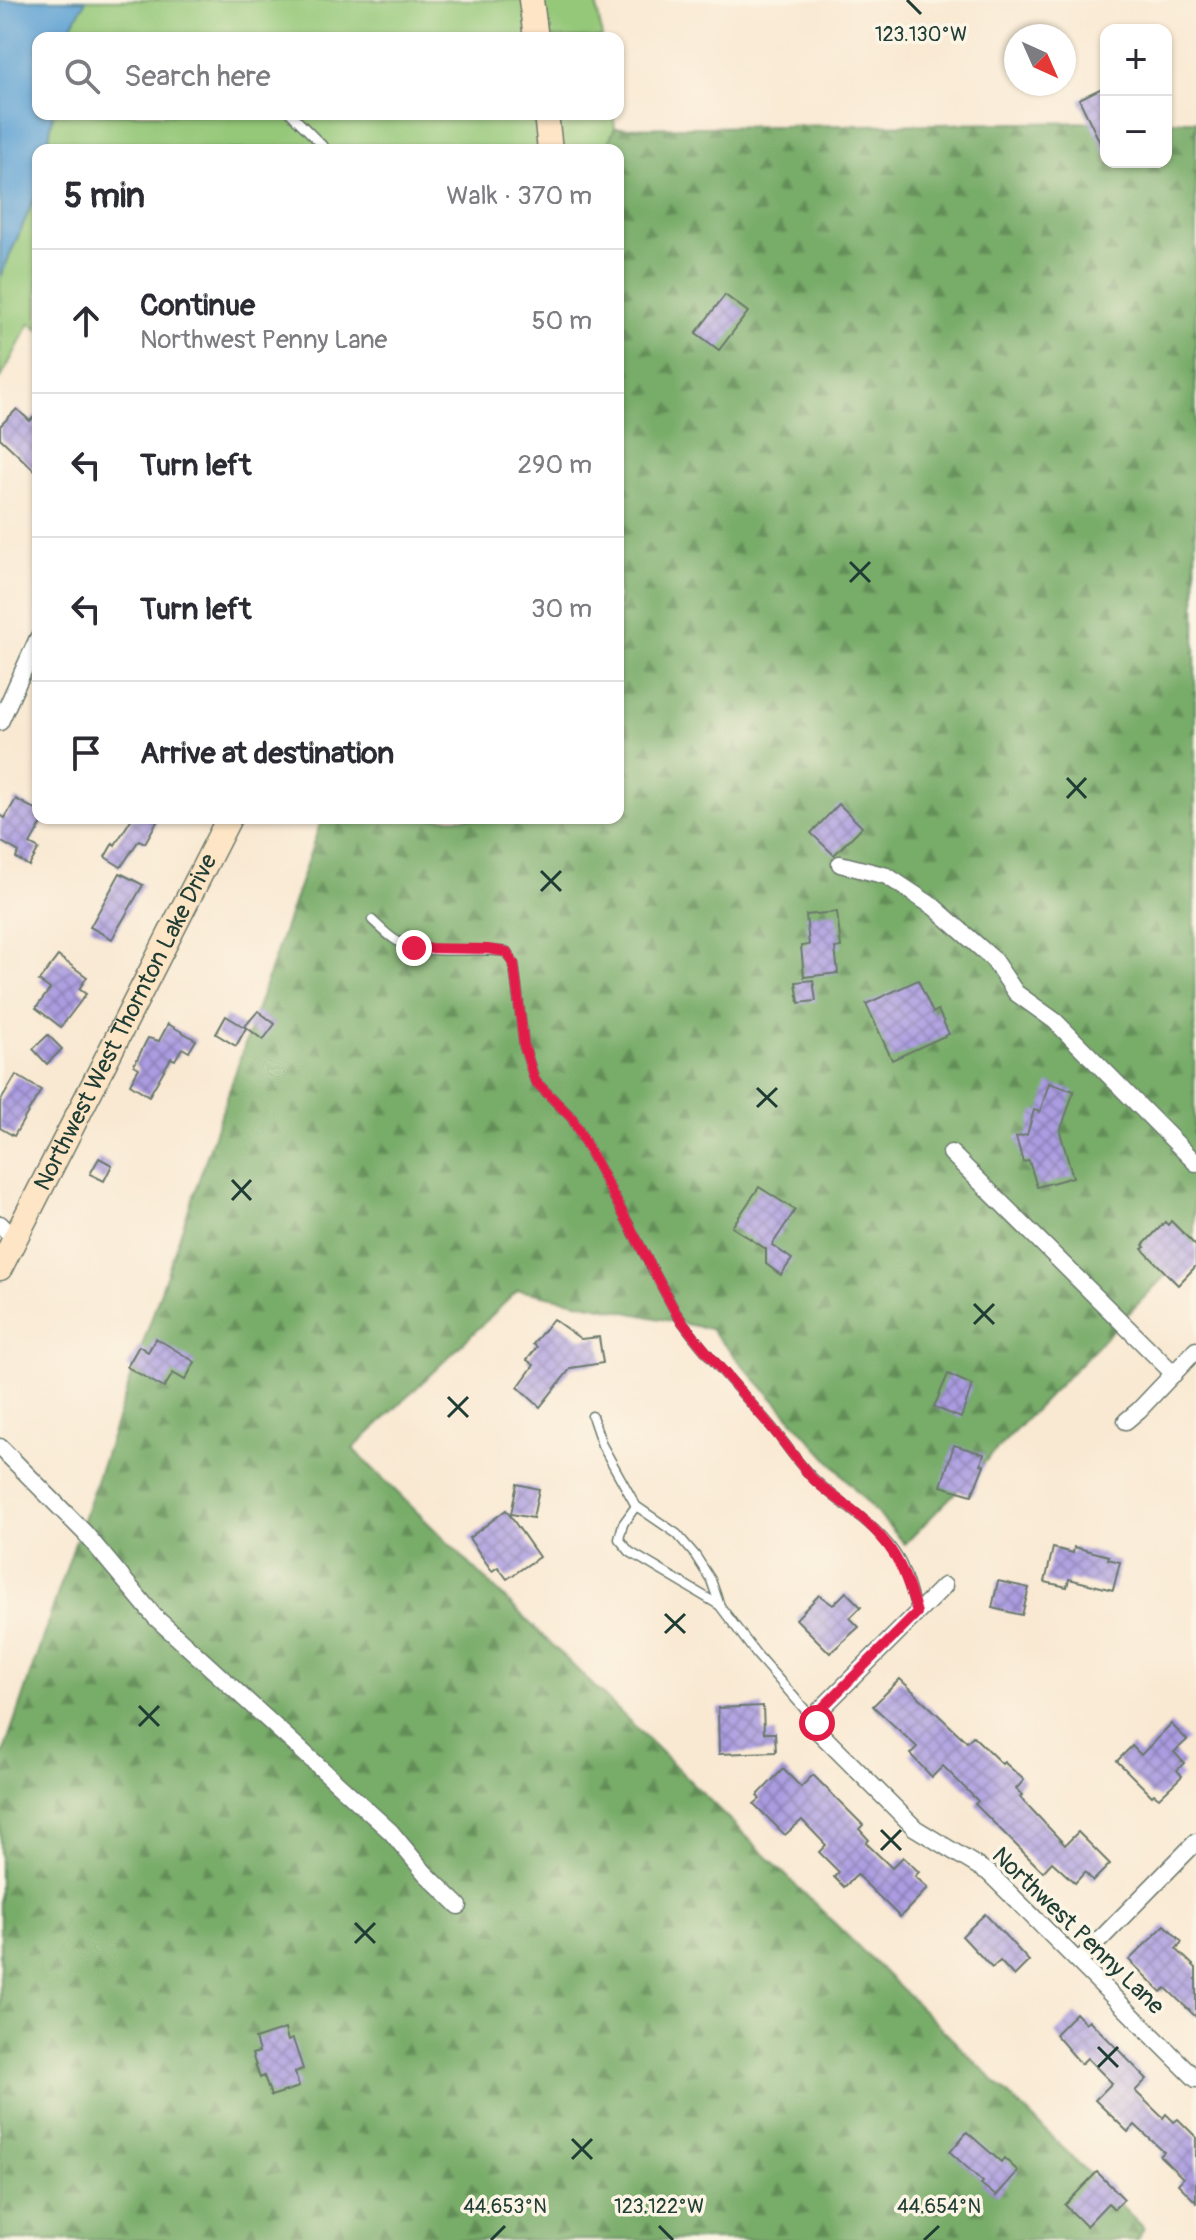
<!DOCTYPE html>
<html lang="en">
<head>
<meta charset="utf-8">
<style>
  :root { --surface:#fff; --page:#f2f2f3; --text:#2b2b33; --muted:#7c7c81; --line:#e1e1e2 }
  body { margin:0; font-family:Pangolin,sans-serif; background:var(--page); color:var(--text) }
  .controls { position:absolute; right:24px; top:24px; display:grid; overflow:hidden; border-radius:16px; box-shadow:0 2px 6px #0004 }
  .controls button { width:72px; height:72px; display:grid; place-items:center; padding:0; border:0; border-bottom:2px solid var(--line); background:var(--surface); color:var(--text); font:40px sans-serif }
  .compass { position:absolute; left:1004px; top:24px; width:72px; height:72px; border-radius:50%; background:var(--surface); box-shadow:0 2px 6px #0004; rotate:135deg }
  .stop { position:absolute; width:24px; height:24px; margin:-18px; border:6px solid #e11d48; border-radius:50%; background:#fff }
  .stop.end { background:#e11d48; border-color:#fff; box-shadow:0 2px 8px #0008 }
  .list { margin:0; padding:0; list-style:none }
  h2 { display:flex; justify-content:space-between; align-items:center; height:104px; margin:0; padding:0 32px; font-size:34px }
  h2 small { font-size:26px; font-weight:400; color:var(--muted) }
  .list li { display:grid; grid-template-columns:52px 1fr auto; gap:24px; align-items:center; box-sizing:border-box; height:144px; padding:0 32px; border-top:2px solid var(--line) }
  .list b { display:block; font-size:30px; white-space:nowrap }
  .list p { margin:0; font-size:26px; white-space:nowrap; color:var(--muted) }
  .list em { font-size:26px; font-style:normal; color:var(--muted) }
  .icon { flex:none; width:44px; height:44px; fill:none; stroke:currentColor; stroke-width:2; stroke-linecap:round; stroke-linejoin:round }
  .map { position:relative; flex:none; width:1196px; height:2240px; overflow:hidden }
  .search { position:absolute; background:var(--surface); box-shadow:0 2px 6px #0004; left:32px; top:32px; width:592px; height:88px; display:flex; align-items:center; gap:20px; box-sizing:border-box; padding:0 28px; border-radius:16px; color:var(--muted); font-size:30px }
  .panel { position:absolute; background:var(--surface); box-shadow:0 2px 6px #0004; left:32px; top:144px; width:592px; height:680px; border-radius:16px }
  .map>svg:first-child { display:block }
  .green { fill:#95c879; stroke:#5a8256; stroke-width:2 }
  .forest { fill:url(#forest-firs); stroke:#4c744e; stroke-width:2 }
  .water { fill:#60a3d4; stroke:#407084; stroke-width:2 }
  .building { fill:url(#building-cross-hatch) }
  .lines { fill:none; stroke-linecap:round; stroke-linejoin:round }
  .lane-casing { stroke:#6b796c; stroke-width:11 }
  .street-casing { stroke:#6b796c; stroke-width:19 }
  .secondary-casing { stroke:#6b796c; stroke-width:27 }
  .lane { stroke:#fff; stroke-width:8 }
  .street { stroke:#fff; stroke-width:16 }
  .secondary { stroke:#fde5c5; stroke-width:24 }
  .route { stroke:#e11d48; stroke-width:10 }
  .ticks { fill:none; stroke:#1f3d34; stroke-width:3 }
  .labels { text-anchor:middle; dominant-baseline:central; stroke-width:7; stroke-linejoin:round; paint-order:stroke }
  .street-label { font-size:24px; fill:#1f3d34; stroke:#fcf5e5 }
  .ticks-label { font-size:20px; text-anchor:middle; fill:#1f3d34; stroke:#fcf5e5; stroke-width:7; stroke-linejoin:round; paint-order:stroke }
</style>
</head>
<body>
<div class="map">
<svg width="1196" height="2240" viewBox="0 0 1196 2240">
  <defs>
    <pattern id="forest-firs" width="22" height="20" patternUnits="userSpaceOnUse" patternTransform="scale(2)"><rect width="22" height="20" fill="#78ac69"/><path d="M5 1l3.5 6h-7zM16 11l3.5 6h-7z" fill="#628d57"/></pattern>
    <pattern id="building-cross-hatch" width="8" height="8" patternUnits="userSpaceOnUse" patternTransform="scale(2)"><rect width="8" height="8" fill="#ab9ce1"/><path d="M0 0l8 8M0 8l8-8" fill="none" stroke="#8b80b7"/></pattern>
  </defs>
  <rect width="100%" height="100%" fill="#fcf5e5"/>
  <filter id="ink" filterUnits="userSpaceOnUse"><feTurbulence type="fractalNoise" baseFrequency=".0125" numOctaves="2"/><feDisplacementMap in="SourceGraphic" scale="16" xChannelSelector="R" yChannelSelector="G"/><feConvolveMatrix kernelMatrix="1 2 1 2 8 2 1 2 1" color-interpolation-filters="sRGB"/></filter>
  <filter id="wash" filterUnits="userSpaceOnUse"><feTurbulence type="fractalNoise" baseFrequency=".006" numOctaves="4" result="noise"/><feDisplacementMap in="SourceGraphic" scale="32" xChannelSelector="R" yChannelSelector="G"/><feGaussianBlur stdDeviation="1.8" result="paint"/><feColorMatrix in="noise" values="0 0 0 0 0 0 0 0 0 0 0 0 0 0 0 0 0 1.4 0 .05"/><feComposite in="paint" operator="in"/></filter>
  <g filter="url(#wash)">
    <rect width="100%" height="100%" fill="#f9e9d3"/>
    <g class="green">
      <path d="M86 0H596L602 38H65Z"/>
      <path d="M53 114H613L615 128 605 150H47Z"/>
      <path d="M38 190V330L30 323 0 380V278Z"/>
    </g>
    <path class="forest" d="M1166 121H1196L1194 1246 905 1544 710 1329 518 1290 353 1449 1144 2228 1137 2240H0V1763L322 818H618V150H605L615 128 1106 122V162H1166Z"/>
    <path class="water" d="M0 0H86L65 38H38V114H53L47 150H38V190L0 278Z"/>
    <g id="blocks">
      <g class="building">
        <path d="M1106 86V155L1079 99Z"/>
        <path d="M725 295 748 312 719 350 696 333Z"/>
        <path d="M17 409 30 421 38 413V474L0 438V426Z"/>
        <path d="M16 799 38 811V818H45L30 844 39 849 29 866 16 858 19 852 0 841V815L5 818Z"/>
        <path d="M839 804 862 827 834 855 811 833Z"/>
        <path d="M132 818H159L145 843 139 840 121 867 105 857 113 843 115 845Z"/>
        <path d="M120 873 143 885 112 939 90 927Z"/>
        <path d="M837 912 841 947 835 948 838 973 804 977 801 946 809 945 806 915Z"/>
        <path d="M58 956 87 977 79 989 86 994 61 1027 36 1008 50 989 39 981Z"/>
        <path d="M813 980 816 1001 799 1003 796 982Z"/>
        <path d="M918 980 933 1013 938 1010 949 1034 892 1060 866 1004Z"/>
        <path d="M258 1011 275 1024 263 1040 245 1026Z"/>
        <path d="M226 1016 246 1028 236 1046 216 1034Z"/>
        <path d="M168 1024 196 1040 189 1052 182 1048 175 1060 171 1058 149 1096 130 1084 139 1068 134 1065 148 1038 159 1041Z"/>
        <path d="M48 1035 62 1049 47 1064 33 1049Z"/>
        <path d="M16 1075 41 1090 14 1136 0 1128V1102Z"/>
        <path d="M1049 1083 1074 1091 1060 1132 1073 1177 1037 1187 1029 1161 1023 1162 1016 1137 1027 1135 1034 1110 1040 1112Z"/>
        <path d="M99 1158 112 1165 104 1181 90 1174Z"/>
        <path d="M759 1187 795 1210 772 1245 792 1259 781 1275 766 1264V1249L732 1227Z"/>
        <path d="M1171 1221 1196 1246V1266L1178 1285 1142 1249 1145 1247 1143 1245 1165 1222 1168 1225Z"/>
        <path d="M553 1319 581 1339 599 1337 603 1363 571 1368 540 1407 518 1387 534 1365 527 1360 537 1347 533 1344Z"/>
        <path d="M156 1338 195 1362 185 1380 173 1373 164 1388 127 1367 139 1346 148 1352Z"/>
        <path d="M948 1374 972 1385 961 1418 934 1407Z"/>
        <path d="M954 1445 984 1454 981 1464 984 1465 972 1495 941 1486Z"/>
        <path d="M517 1484 539 1489 533 1518 511 1514Z"/>
        <path d="M506 1510 539 1557 507 1579 498 1567 492 1571 469 1538Z"/>
        <path d="M1074 1547 1109 1556 1108 1559 1120 1562 1113 1590 1069 1579 1067 1587 1045 1582 1053 1548 1073 1553Z"/>
        <path d="M998 1581 1029 1588 1022 1615 992 1608Z"/>
        <path d="M846 1592 861 1607 850 1618 859 1627 830 1653 796 1619 819 1595 833 1605Z"/>
        <path d="M900 1679 967 1742 973 1736 1002 1764 1004 1762 1024 1780 1016 1789 1022 1795 1020 1797 1065 1845 1078 1832 1110 1864 1093 1881 1085 1872 1075 1883 1052 1862 1043 1872 975 1804 978 1801 943 1766 932 1777 910 1754 917 1747 873 1706Z"/>
        <path d="M763 1706 764 1733H775L776 1752 719 1754 718 1708Z"/>
        <path d="M1171 1724 1187 1740 1174 1752 1184 1763 1177 1770 1182 1776 1159 1798 1154 1794 1152 1796 1117 1761 1132 1746 1141 1755Z"/>
        <path d="M783 1769 801 1787 813 1775 863 1825 859 1829 869 1840 866 1843 892 1868 903 1857 919 1872 915 1876 928 1888 900 1917 857 1875 844 1887 834 1877 839 1872 819 1852 826 1845 802 1820 785 1835 754 1804 760 1799 757 1796Z"/>
        <path d="M985 1914 1029 1961 1014 1976 1000 1961 992 1968 962 1936Z"/>
        <path d="M1165 1925 1182 1942 1176 1949 1196 1968V2017L1166 1988 1161 1992 1129 1960Z"/>
        <path d="M1076 2013 1085 2023 1089 2020 1147 2079 1135 2091 1163 2118 1166 2114 1174 2122 1178 2119 1196 2137V2202L1178 2184 1183 2178 1160 2156 1164 2152 1135 2125 1128 2132 1095 2100 1112 2083 1087 2058 1081 2064 1055 2034Z"/>
        <path d="M285 2029 288 2041 293 2039 303 2069 295 2072 299 2087 271 2096 264 2076 260 2078 252 2054 259 2052 255 2039Z"/>
        <path d="M967 2132 1001 2162 1004 2158 1018 2171 996 2196 981 2184 983 2182 950 2152Z"/>
        <path d="M1097 2172 1124 2199 1114 2209 1108 2203 1086 2226 1065 2205Z"/>
      </g>
    </g>
  </g>
  <g filter="url(#ink)">
    <use href="#blocks" fill-opacity="0" stroke="#6b796c" stroke-width="2"/>
    <g class="lines">
      <defs>
        <g id="lane">
          <path d="M291 114 327 150"/>
          <path d="M372 920C380 927 388 936 397 941 430 958 471 946 507 952L514 964 524 1046 535 1081 572 1118 676 1313C704 1353 738 1388 770 1425 783 1440 794 1458 808 1473 837 1504 878 1522 900 1561 908 1577 912 1595 917 1613"/>
          <path d="M592 1416 602 1445 636 1506 677 1534 695 1555 711 1580 720 1606 757 1655 816 1722"/>
          <path d="M636 1506 623 1524 619 1539 630 1552 719 1605"/>
        </g>
        <g id="street">
          <path d="M0 722 38 638"/>
          <path d="M840 864 887 876 934 907 993 959 1016 993 1055 1021 1196 1163"/>
          <path d="M951 1153 1174 1374"/>
          <path d="M0 1224 15 1239"/>
          <path d="M1126 1421 1139 1410 1196 1350"/>
          <path d="M0 1447 85 1533 155 1617 391 1832 425 1873 459 1906"/>
          <path d="M944 1586 819 1711 817 1723 819 1732 915 1828 989 1873 1196 2079"/>
          <path d="M1079 1961 1196 1842"/>
        </g>
        <g id="secondary">
          <path d="M531 0 536 38"/>
          <path d="M546 114 550 150"/>
          <path id="s1" d="M0 1268 229 818"/>
        </g>
      </defs>
      <use href="#lane" class="lane-casing"/>
      <use href="#street" class="street-casing"/>
      <use href="#secondary" class="secondary-casing"/>
      <use href="#lane" class="lane"/>
      <use href="#street" class="street"/>
      <use href="#secondary" class="secondary"/>
    </g>
  </g>
  <g class="lines" filter="url(#ink)">
    <path class="route" d="M414 948 487 949 507 952 514 964 524 1046 535 1081 572 1118 676 1313C703 1351 736 1385 766 1421 782 1439 796 1460 812 1478 824 1490 837 1498 850 1508 891 1540 904 1565 917 1613L819 1711 817 1723"/>
  </g>
  <path class="ticks" d="M907 0 921 14M850 562 870 582M850 582 870 562M1067 778 1086 798M1067 798 1086 778M541 871 561 891M541 891 561 871M757 1088 777 1107M757 1107 777 1088M232 1180 251 1200M232 1200 251 1180M974 1304 994 1324M974 1324 994 1304M448 1397 468 1417M448 1417 468 1397M665 1614 685 1633M665 1633 685 1614M139 1706 159 1726M139 1726 159 1706M881 1830 901 1850M881 1850 901 1830M355 1923 375 1943M355 1943 375 1923M1098 2047 1118 2067M1098 2067 1118 2047M572 2139 592 2159M572 2159 592 2139M659 2226 673 2240M491 2240 505 2226M924 2240 939 2226"/>
  <g class="labels">
    <g class="street-label">
      <text stroke="none"><textPath href="#s1" startOffset="276">Northwest West Thornton Lake Drive</textPath></text>
      <text transform="translate(1078 1931) rotate(44)">Northwest Penny Lane</text>
    </g>
  </g>
  <g class="ticks-label">
    <text x="921" y="41">123.130°W</text>
    <text x="505" y="2213">44.653°N</text>
    <text x="659" y="2213">123.122°W</text>
    <text x="939" y="2213">44.654°N</text>
  </g>
</svg>
<div class="controls">
<button>+</button>
<button>−</button>
</div>
<svg class="compass" viewBox="-18 -18 36 36"><path d="M0-13l5 13h-10z" fill="#e53935"/><path d="M0 13l5-13h-10z" fill="#7c7c81"/></svg>
<div class="stop" style="left:817px;top:1723px"></div>
<div class="stop end" style="left:414px;top:948px"></div>
<div class="search"><svg class="icon" aria-label="search" viewBox="0 0 24 24"><circle cx="10" cy="10" r="6"/><path d="M15 15l6 6"/></svg>Search here</div>
<section class="panel">
<h2>5 min<small>Walk · 370 m</small></h2>
<ul class="list">
<li><svg class="icon" aria-label="ahead" viewBox="0 0 24 24"><path d="M12 20V5M6 11l6-6 6 6"/></svg><div><b>Continue</b><p>Northwest Penny Lane</p></div><em>50 m</em></li>
<li><svg class="icon" aria-label="left" viewBox="0 0 24 24"><path d="M17 20v-9H6M10 6l-5 5 5 5"/></svg><div><b>Turn left</b></div><em>290 m</em></li>
<li><svg class="icon" aria-label="left" viewBox="0 0 24 24"><path d="M17 20v-9H6M10 6l-5 5 5 5"/></svg><div><b>Turn left</b></div><em>30 m</em></li>
<li><svg class="icon" aria-label="arrive" viewBox="0 0 24 24"><path d="M6 21V4h12l-3 4 3 4H6"/></svg><div><b>Arrive at destination</b></div></li>
</ul>
</section>
</div>
</body>
</html>
